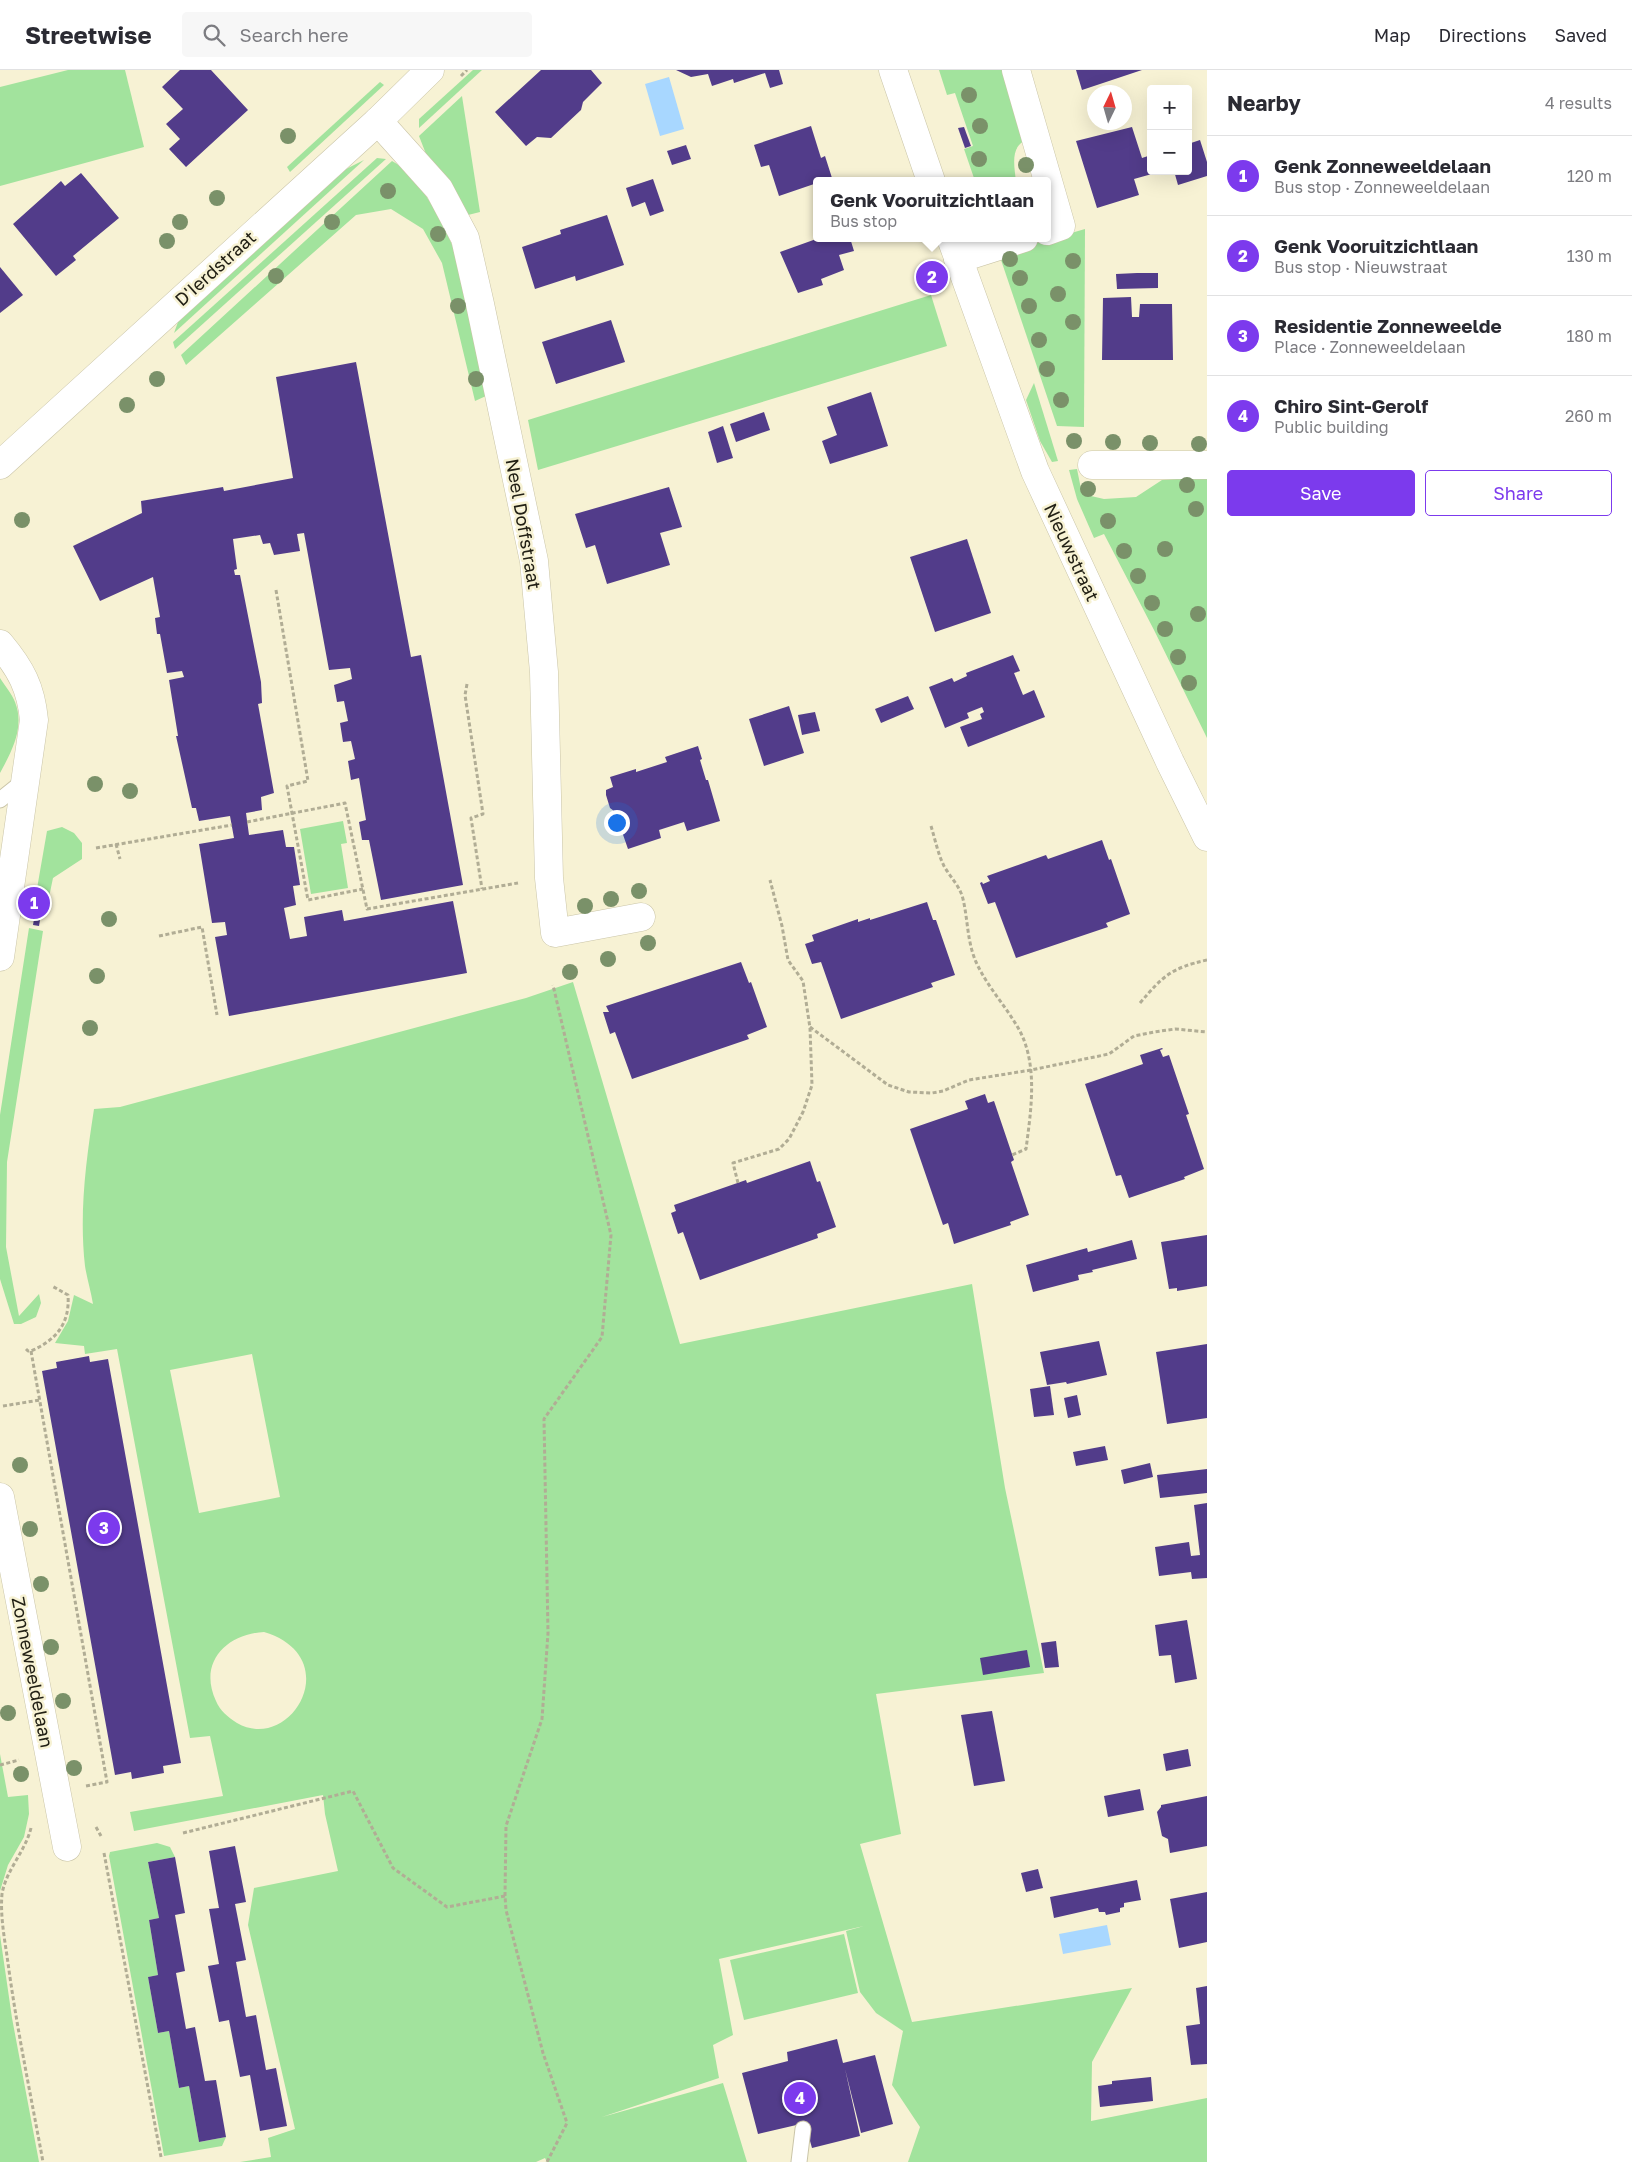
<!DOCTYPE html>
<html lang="en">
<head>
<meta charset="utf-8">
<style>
  :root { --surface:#fff; --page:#f7f7f7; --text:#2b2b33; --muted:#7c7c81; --line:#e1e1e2; --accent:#7c3aed }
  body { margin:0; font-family:"Golos Text",sans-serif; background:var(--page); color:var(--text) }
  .controls { position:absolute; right:15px; top:15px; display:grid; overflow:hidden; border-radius:5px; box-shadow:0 5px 20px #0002 }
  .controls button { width:45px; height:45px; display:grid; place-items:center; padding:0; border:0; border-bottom:1px solid var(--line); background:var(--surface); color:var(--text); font:25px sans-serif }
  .compass { position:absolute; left:1087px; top:15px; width:45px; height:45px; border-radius:50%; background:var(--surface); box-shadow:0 5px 20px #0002; rotate:5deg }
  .you { position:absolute; left:616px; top:752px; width:18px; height:18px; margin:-12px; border:4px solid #fff; border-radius:50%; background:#1a73e8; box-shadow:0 0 0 8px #1a73e833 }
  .badge { display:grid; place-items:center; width:32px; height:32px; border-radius:50%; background:var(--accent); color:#fff; font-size:16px; font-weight:700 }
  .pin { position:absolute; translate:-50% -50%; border:2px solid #fff; box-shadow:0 1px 5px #0006 }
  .popup { position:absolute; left:813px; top:107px; width:238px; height:65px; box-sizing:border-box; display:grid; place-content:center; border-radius:5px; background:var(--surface); filter:drop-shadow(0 1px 4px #0005); font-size:16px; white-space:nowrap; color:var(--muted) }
  .popup b { font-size:19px; color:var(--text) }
  .popup::after { content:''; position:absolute; left:50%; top:100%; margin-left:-10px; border:10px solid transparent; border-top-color:var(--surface) }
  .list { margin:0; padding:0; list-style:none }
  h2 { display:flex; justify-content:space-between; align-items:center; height:65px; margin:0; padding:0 20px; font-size:21px }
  h2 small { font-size:16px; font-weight:400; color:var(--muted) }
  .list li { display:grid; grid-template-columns:32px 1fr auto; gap:15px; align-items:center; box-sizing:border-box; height:80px; padding:0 20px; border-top:1px solid var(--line) }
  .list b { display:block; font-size:19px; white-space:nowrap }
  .list p { margin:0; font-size:16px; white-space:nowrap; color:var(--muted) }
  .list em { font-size:16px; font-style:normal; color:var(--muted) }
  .actions { display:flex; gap:10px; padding:15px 20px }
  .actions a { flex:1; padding:11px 0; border:1px solid var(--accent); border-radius:5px; text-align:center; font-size:18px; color:var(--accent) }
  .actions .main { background:var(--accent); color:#fff }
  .icon { flex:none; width:28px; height:28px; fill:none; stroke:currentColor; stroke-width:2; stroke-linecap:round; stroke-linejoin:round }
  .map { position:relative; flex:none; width:1207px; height:2092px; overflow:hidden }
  header { display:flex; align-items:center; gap:30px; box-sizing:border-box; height:70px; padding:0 25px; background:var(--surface); border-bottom:1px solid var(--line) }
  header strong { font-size:24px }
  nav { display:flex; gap:28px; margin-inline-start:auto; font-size:18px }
  .search { width:350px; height:45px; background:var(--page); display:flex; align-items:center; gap:12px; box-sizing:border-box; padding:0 18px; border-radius:5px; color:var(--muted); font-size:19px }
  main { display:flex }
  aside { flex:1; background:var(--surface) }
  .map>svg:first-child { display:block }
  .green { fill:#a2e39d; fill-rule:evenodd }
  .water { fill:#a8d7ff }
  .building { fill:#523c8a }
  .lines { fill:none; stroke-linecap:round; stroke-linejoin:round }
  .service-casing { stroke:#cac5a8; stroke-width:17 }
  .minor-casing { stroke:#cac5a8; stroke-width:29 }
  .tertiary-casing { stroke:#cac5a8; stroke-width:29 }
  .path { stroke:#b1ad95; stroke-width:3; stroke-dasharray:4 2.5; stroke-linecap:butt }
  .service { stroke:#fff; stroke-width:15 }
  .minor { stroke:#fff; stroke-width:28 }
  .tertiary { stroke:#fff; stroke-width:28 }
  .tree { fill:#7a9169 }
  .labels { text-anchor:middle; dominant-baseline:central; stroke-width:5; stroke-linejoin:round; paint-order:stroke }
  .street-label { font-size:18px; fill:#222015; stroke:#f7f2d4 }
</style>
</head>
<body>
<header>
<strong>Streetwise</strong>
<div class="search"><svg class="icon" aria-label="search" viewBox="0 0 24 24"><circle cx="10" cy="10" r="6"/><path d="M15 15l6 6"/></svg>Search here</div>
<nav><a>Map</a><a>Directions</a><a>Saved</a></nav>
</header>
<main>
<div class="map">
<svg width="1207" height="2092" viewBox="0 0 1207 2092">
  <rect width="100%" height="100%" fill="#f7f2d4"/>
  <g class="green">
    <path d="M68 0H125L144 77 0 116V17Z"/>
    <path d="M473 0H482L419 58V49Z"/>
    <path d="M939 0H1009L1028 69C1010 76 1014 94 1016 111H975L964 79 973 76 955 23 947 25Z"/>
    <path d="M380 12 384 15 290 102 287 97Z"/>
    <path d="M462 26 480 142 468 145 426 84 419 66Z"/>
    <path d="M377 88 386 89 175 279 173 272Z"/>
    <path d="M364 90 174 263 178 252 346 99Z"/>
    <path d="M392 91C419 105 446 156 456 185L486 326 475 331 442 193 423 159 391 139 356 145 186 295 181 285Z"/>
    <path d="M1085 159 1084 357 1057 356 999 184Z"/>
    <path d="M931 225 947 276 538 400 528 350Z"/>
    <path d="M1034 313 1058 391 1052 392 1040 371 1026 330Z"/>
    <path d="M1077 399 1081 419 1091 426 1104 429 1136 427 1162 410 1207 407V668L1154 560 1104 464 1094 468 1077 429 1069 400Z"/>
    <path d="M0 608C5 616 12 624 15 632 25 657 12 681 0 703Z"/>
    <path d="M343 751 347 773 341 774 348 818 311 824 300 759Z"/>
    <path d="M62 757 74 763 82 773V789L53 808 48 832 35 830 47 761Z"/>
    <path d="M29 858 43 861 7 1092 6 1177 19 1246 39 1224 41 1233 36 1247 21 1254H14L0 1209V1045Z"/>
    <path d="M573 912 680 1274 972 1214 1005 1418 1044 1603 876 1624 901 1764 860 1774 912 1952 1132 1918 1092 1992 1091 2051 1207 2028V2092H908L920 2057 892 2015 903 1961 876 1943 860 1922 846 1861 864 1856 719 1889 733 1965 713 1975 719 2008 602 2047 723 2013 747 2092H547L545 2088 536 2092H240L271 2087 268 2068 295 2059 248 1855 254 1818 338 1801 325 1744 323 1725 134 1761 130 1742 223 1726 210 1666 190 1668 117 1279 85 1284 84 1276 55 1273 68 1251 74 1225 93 1234C91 1221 87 1209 85 1196 79 1143 86 1091 94 1039L120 1037 526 928ZM252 1284 280 1427 199 1443 170 1300ZM264 1562C347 1587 291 1684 237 1653 228 1647 220 1641 216 1631 198 1593 226 1564 264 1562Z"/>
    <path d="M0 1684 8 1727 28 1725 29 1744 24 1767 8 1795 0 1821Z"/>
    <path d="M157 1773 170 1777 175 1787 148 1792 159 1848 149 1850 158 1905 148 1907 158 1963 169 1961 179 2018 189 2016 199 2072 226 2067 222 2076 164 2086 109 1786 110 1782Z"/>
    <path d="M844 1864 858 1923 744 1950 730 1890Z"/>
    <path d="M0 1865 12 1948 39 2092H0Z"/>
  </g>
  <g class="water">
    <path d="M669 7 684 59 660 66 645 14Z"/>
    <path d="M1107 1855 1111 1875 1063 1884 1059 1864Z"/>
  </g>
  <g class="building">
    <path d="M180 0H211L248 40 186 97 169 79 180 69 166 54 183 39 162 17Z"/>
    <path d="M541 0H591L602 13 583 32 581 40 551 68 537 67 526 76 495 42Z"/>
    <path d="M676 0H779L783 14 770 18 765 3 734 13 733 9 712 16 708 4 691 7Z"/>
    <path d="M1076 0H1142L1082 20Z"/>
    <path d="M811 56 821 88 825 86 832 108 817 111V113L779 126 769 95 761 97 754 75Z"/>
    <path d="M964 57 971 76 965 78 958 58Z"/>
    <path d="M1132 57 1142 88 1151 85V101L1159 102 1134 109 1139 125 1097 138 1076 71Z"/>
    <path d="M1200 70 1207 92V106L1178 115 1174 101H1188V74Z"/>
    <path d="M686 75 691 89 672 95 667 81Z"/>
    <path d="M81 103 119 148 73 186 76 190 56 206 13 154 61 111 65 116Z"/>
    <path d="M653 109 664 141 650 146 645 132 632 137 626 118Z"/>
    <path d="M607 145 624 195 576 211 575 206 535 219 522 177 561 164 560 160Z"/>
    <path d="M819 168H850L854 181 839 185 844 200 821 209 823 215 798 223 780 182Z"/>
    <path d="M0 197 23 225 0 243Z"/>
    <path d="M1137 203H1158V218L1117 219 1116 204Z"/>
    <path d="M1131 227 1132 247H1139L1140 234H1172L1173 290H1102L1103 228Z"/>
    <path d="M611 250 625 292 556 314 542 272Z"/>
    <path d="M356 292 411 587 421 585 463 815 381 830 369 770H362L359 752 366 750 359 708 351 710 348 691 355 689 351 671 343 672 340 653 348 651 344 631 337 632 334 615 352 609 350 598 329 600 304 463 297 464 300 481 274 485 270 473 263 474 260 465 233 469 237 499 234 500 235 505H240L261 612 262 633 258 634 274 723 261 727 262 740 246 743 249 765 283 760 286 777H294L300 815 293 816 296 835 284 838 290 869 307 866 304 847 342 840 344 851 453 831 467 903 229 946 215 867 227 865 225 852 212 853 199 774 234 768 230 746 199 751 196 738H192L176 666H178L169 610 184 607 182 601 167 603 160 564H157L155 548 160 547 153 507 100 531 73 476 142 443 141 431 223 417 224 421 293 408 276 307Z"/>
    <path d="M871 322 888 376 830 394 822 371 837 365 827 337Z"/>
    <path d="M764 342 770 360 736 372 730 354Z"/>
    <path d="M723 356 733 388 717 393 708 362Z"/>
    <path d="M669 417 682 457 660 463 670 495 607 514 595 475 586 478 575 444Z"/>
    <path d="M967 469 991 543 935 562 910 487Z"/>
    <path d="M1013 585 1020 601 1014 603 1023 625 1034 620 1045 647 968 677 960 657 982 649 980 644 984 642 982 637 967 643 969 648 945 658 929 617 952 608 954 612 967 606 966 603Z"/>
    <path d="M908 626 914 639 881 653 875 639Z"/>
    <path d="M789 636 804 683 764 696 749 649Z"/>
    <path d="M815 642 820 661 802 665 798 645Z"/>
    <path d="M698 676 702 689 700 690 706 710H708L720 751 687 761 684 752 659 760 661 768 628 779 620 756 623 748 610 738 606 725V720L613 717 610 707 636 699V702L667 692 665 687Z"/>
    <path d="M1102 770 1109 790 1111 789 1130 844 1106 853 1108 857 1016 888 995 832 988 834 980 813 982 812 983 814 990 811 987 806 1046 785 1048 789Z"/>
    <path d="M927 832 933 850H936L955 905 931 913 933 917 841 949 821 892 812 894 805 874 814 871 812 865 858 849V852L870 848V850Z"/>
    <path d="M36 837 42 838 39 856 33 855Z"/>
    <path d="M741 892 749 913 751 912 767 957 747 965 749 969 632 1009 615 962 610 964 603 942H609L606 936Z"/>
    <path d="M1162 978 1163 979 1160 980 1163 987 1169 985 1189 1044 1186 1045 1204 1099 1184 1107 1185 1109 1129 1128 1121 1105 1116 1106 1085 1014 1143 994 1140 985Z"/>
    <path d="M985 1024 988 1033 994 1031 1014 1090 1011 1092 1029 1145 1010 1152 1011 1155 954 1174 948 1153 943 1155 910 1059 968 1039 965 1031Z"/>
    <path d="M810 1091 817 1112 820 1111 836 1157 817 1164 818 1168 700 1210 683 1162 678 1164 671 1143 676 1141 674 1135 746 1110 747 1113Z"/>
    <path d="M1207 1165V1216L1177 1221V1218L1169 1219 1161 1172Z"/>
    <path d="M1132 1170 1137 1189 1092 1200 1093 1202 1078 1205 1079 1210 1033 1222 1026 1195 1087 1178 1088 1182Z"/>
    <path d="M1099 1271 1107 1305 1067 1314 1066 1312 1047 1315 1040 1282Z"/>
    <path d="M1207 1274V1348L1167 1354 1156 1282Z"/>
    <path d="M89 1286 90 1292 108 1289 181 1693 163 1696 164 1703 132 1709 131 1702 115 1705 42 1301 57 1298 56 1292Z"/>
    <path d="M1050 1316 1054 1345 1034 1347 1030 1319Z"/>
    <path d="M1077 1325 1081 1345 1068 1348 1064 1328Z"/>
    <path d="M1105 1376 1108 1390 1076 1396 1073 1382Z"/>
    <path d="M1150 1393 1153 1407 1124 1414 1121 1400Z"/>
    <path d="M1207 1399V1423L1160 1428 1157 1405Z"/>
    <path d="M1207 1433V1508L1192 1509 1191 1502 1159 1506 1155 1477 1189 1472 1191 1486 1200 1485 1194 1435Z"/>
    <path d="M1187 1550 1197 1609 1175 1613 1171 1585 1159 1586 1155 1555Z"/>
    <path d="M1056 1571 1059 1597 1045 1598 1041 1573Z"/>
    <path d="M1027 1580 1030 1597 983 1605 980 1588Z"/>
    <path d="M992 1641 1005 1711 974 1716 961 1645Z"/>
    <path d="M1188 1679 1191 1696 1166 1701 1163 1684Z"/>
    <path d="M1140 1719 1144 1740 1108 1747 1104 1726Z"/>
    <path d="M1207 1726V1776L1170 1783 1168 1769 1162 1766 1157 1742 1161 1737V1735Z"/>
    <path d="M235 1776 246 1832 235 1834 246 1890 236 1892 246 1947 256 1945 266 2000 276 1998 287 2056 260 2061 250 2005 240 2007 229 1950 219 1952 208 1896 219 1894 209 1839 219 1838 209 1781Z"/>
    <path d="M175 1787 185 1843 175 1845 185 1901 176 1903 186 1959 195 1957 205 2011 216 2010 226 2067 199 2072 189 2016 179 2018 169 1961 158 1963 148 1907 158 1905 149 1850 159 1848 148 1792Z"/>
    <path d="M1038 1799 1043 1818 1026 1822 1021 1803Z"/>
    <path d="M1137 1810 1141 1830 1124 1833V1837L1120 1838V1842L1106 1845 1105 1842H1099L1098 1838 1054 1848 1050 1827Z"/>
    <path d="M1207 1822V1872L1179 1878 1170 1829Z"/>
    <path d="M1207 1916V1994L1191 1995 1186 1956 1200 1954 1196 1918Z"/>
    <path d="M837 1969 843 1993 875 1985 893 2054 861 2063 845 1999 860 2066 812 2078 805 2053 758 2064 742 2003 788 1991 787 1982Z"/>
    <path d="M1151 2007 1153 2031 1100 2037 1098 2016 1112 2014V2011Z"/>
  </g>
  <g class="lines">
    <defs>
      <g id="service">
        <path d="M0 730 26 709"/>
        <path d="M799 2092 803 2059"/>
      </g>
      <g id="minor">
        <path d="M1016 0 1061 156 1047 161"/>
        <path d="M378 51 439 119 465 168 480 234 534 491 544 602 549 808 555 863 641 847"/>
        <path d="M958 189 1024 168"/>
        <path d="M0 395 378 51 430 0"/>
        <path d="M1092 395H1207"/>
        <path d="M0 574C21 599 31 618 34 650L0 887"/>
        <path d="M0 1427 67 1777"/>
      </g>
      <g id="tertiary">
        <path d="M893 0 931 111"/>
        <path d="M951 168 1035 401 1170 692 1207 767"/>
      </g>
    </defs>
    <use href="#service" class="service-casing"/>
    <use href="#minor" class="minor-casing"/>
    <use href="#tertiary" class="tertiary-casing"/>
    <g class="path">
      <path d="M461 6 467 0"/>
      <path d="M276 520 308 711 287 716 308 830 363 819"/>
      <path d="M467 614 465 625 483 744 471 748 482 819"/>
      <path d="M247 752 345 733 367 839 518 813"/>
      <path d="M931 756C935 769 938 784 944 796 950 807 960 816 963 829 968 850 967 871 976 892 987 916 1004 934 1017 956 1039 992 1031 1040 1026 1079L1012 1085"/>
      <path d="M116 774 120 789"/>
      <path d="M96 778 232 755"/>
      <path d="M159 866 202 857 217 945"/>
      <path d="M1140 933C1163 906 1171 898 1207 890"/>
      <path d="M810 957 888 1015 909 1022 932 1023 943 1021 969 1010 1031 1000 1109 984 1134 966 1154 962 1175 959 1207 962"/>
      <path d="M738 1113 733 1093 779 1079 789 1069 803 1042 812 1015 810 958 803 911 788 890 782 856 770 810"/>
      <path d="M26 1279 28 1281H31C56 1270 70 1254 68 1225L52 1216"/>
      <path d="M31 1281 107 1712 86 1716"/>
      <path d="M3 1336 40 1330"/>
      <path d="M0 1695 19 1690"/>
      <path d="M96 1757 101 1766"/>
      <path d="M31 1758C25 1782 6 1800 2 1824 0 1847 5 1871 8 1893 17 1960 31 2026 43 2092"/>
      <path d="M183 1763 353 1721 393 1798 447 1837 505 1826 506 1840 543 1983 567 2053 547 2092"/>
      <path d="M104 1783 161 2087"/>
      <path d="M505 1826 506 1756 542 1649 548 1563 544 1349 602 1267 611 1165 553 915"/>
    </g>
    <use href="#service" class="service"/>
    <use href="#minor" class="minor"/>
    <use href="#tertiary" class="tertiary"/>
  </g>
  <g class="tree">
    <circle cx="969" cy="25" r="8"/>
    <circle cx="980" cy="56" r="8"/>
    <circle cx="288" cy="66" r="8"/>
    <circle cx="979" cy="89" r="8"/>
    <circle cx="1026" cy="95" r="8"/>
    <circle cx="388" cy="121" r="8"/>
    <circle cx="217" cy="128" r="8"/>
    <circle cx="180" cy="152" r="8"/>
    <circle cx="332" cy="152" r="8"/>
    <circle cx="438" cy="164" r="8"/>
    <circle cx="167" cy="171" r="8"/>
    <circle cx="1010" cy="189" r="8"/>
    <circle cx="1073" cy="191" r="8"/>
    <circle cx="276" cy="206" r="8"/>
    <circle cx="1020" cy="208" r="8"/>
    <circle cx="1058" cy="224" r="8"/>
    <circle cx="458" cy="236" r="8"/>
    <circle cx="1029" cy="236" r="8"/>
    <circle cx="1073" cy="252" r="8"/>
    <circle cx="1039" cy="270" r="8"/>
    <circle cx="1047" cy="299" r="8"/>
    <circle cx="157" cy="309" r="8"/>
    <circle cx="476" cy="309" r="8"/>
    <circle cx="1061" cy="330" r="8"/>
    <circle cx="127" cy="335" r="8"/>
    <circle cx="1074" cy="371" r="8"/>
    <circle cx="1113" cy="372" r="8"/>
    <circle cx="1150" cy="373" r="8"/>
    <circle cx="1199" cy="374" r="8"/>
    <circle cx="1187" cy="415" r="8"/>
    <circle cx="1088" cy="419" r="8"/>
    <circle cx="1196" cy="439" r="8"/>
    <circle cx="22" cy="450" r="8"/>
    <circle cx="1108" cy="451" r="8"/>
    <circle cx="1165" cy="479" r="8"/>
    <circle cx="1124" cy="481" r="8"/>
    <circle cx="1138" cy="506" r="8"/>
    <circle cx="1152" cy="533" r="8"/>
    <circle cx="1198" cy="544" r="8"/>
    <circle cx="1165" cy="559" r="8"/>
    <circle cx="1178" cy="587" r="8"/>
    <circle cx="1189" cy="613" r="8"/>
    <circle cx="95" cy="714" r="8"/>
    <circle cx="130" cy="721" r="8"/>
    <circle cx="639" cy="821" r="8"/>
    <circle cx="611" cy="829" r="8"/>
    <circle cx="585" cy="836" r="8"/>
    <circle cx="109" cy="849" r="8"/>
    <circle cx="648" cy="873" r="8"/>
    <circle cx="608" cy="889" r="8"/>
    <circle cx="570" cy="902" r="8"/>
    <circle cx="97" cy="906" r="8"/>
    <circle cx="90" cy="958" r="8"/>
    <circle cx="20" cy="1395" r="8"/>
    <circle cx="30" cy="1459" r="8"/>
    <circle cx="41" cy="1514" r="8"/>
    <circle cx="51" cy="1577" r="8"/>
    <circle cx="63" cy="1631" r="8"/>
    <circle cx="8" cy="1643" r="8"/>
    <circle cx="74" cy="1698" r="8"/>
    <circle cx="21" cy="1704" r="8"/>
  </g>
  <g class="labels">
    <g class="street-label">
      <text transform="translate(215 198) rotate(-42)">D'Ierdstraat</text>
      <text transform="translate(524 454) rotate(80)">Neel Doffstraat</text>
      <text transform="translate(1072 482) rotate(65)">Nieuwstraat</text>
      <text transform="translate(33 1602) rotate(79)">Zonneweeldelaan</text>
    </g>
  </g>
</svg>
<div class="controls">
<button>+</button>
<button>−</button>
</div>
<svg class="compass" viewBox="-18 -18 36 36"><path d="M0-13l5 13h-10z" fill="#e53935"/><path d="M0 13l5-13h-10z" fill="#7c7c81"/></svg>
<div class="you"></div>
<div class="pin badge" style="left:34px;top:833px">1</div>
<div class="pin badge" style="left:932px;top:207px">2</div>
<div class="popup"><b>Genk Vooruitzichtlaan</b>Bus stop</div>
<div class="pin badge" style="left:104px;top:1458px">3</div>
<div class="pin badge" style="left:800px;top:2028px">4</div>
</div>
<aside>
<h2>Nearby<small>4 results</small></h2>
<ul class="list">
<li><span class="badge">1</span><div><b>Genk Zonneweeldelaan</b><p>Bus stop · Zonneweeldelaan</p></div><em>120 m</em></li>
<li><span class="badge">2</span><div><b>Genk Vooruitzichtlaan</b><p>Bus stop · Nieuwstraat</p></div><em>130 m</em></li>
<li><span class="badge">3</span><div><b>Residentie Zonneweelde</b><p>Place · Zonneweeldelaan</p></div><em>180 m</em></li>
<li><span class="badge">4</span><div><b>Chiro Sint-Gerolf</b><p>Public building</p></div><em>260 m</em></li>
</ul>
<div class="actions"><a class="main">Save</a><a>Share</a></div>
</aside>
</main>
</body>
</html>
